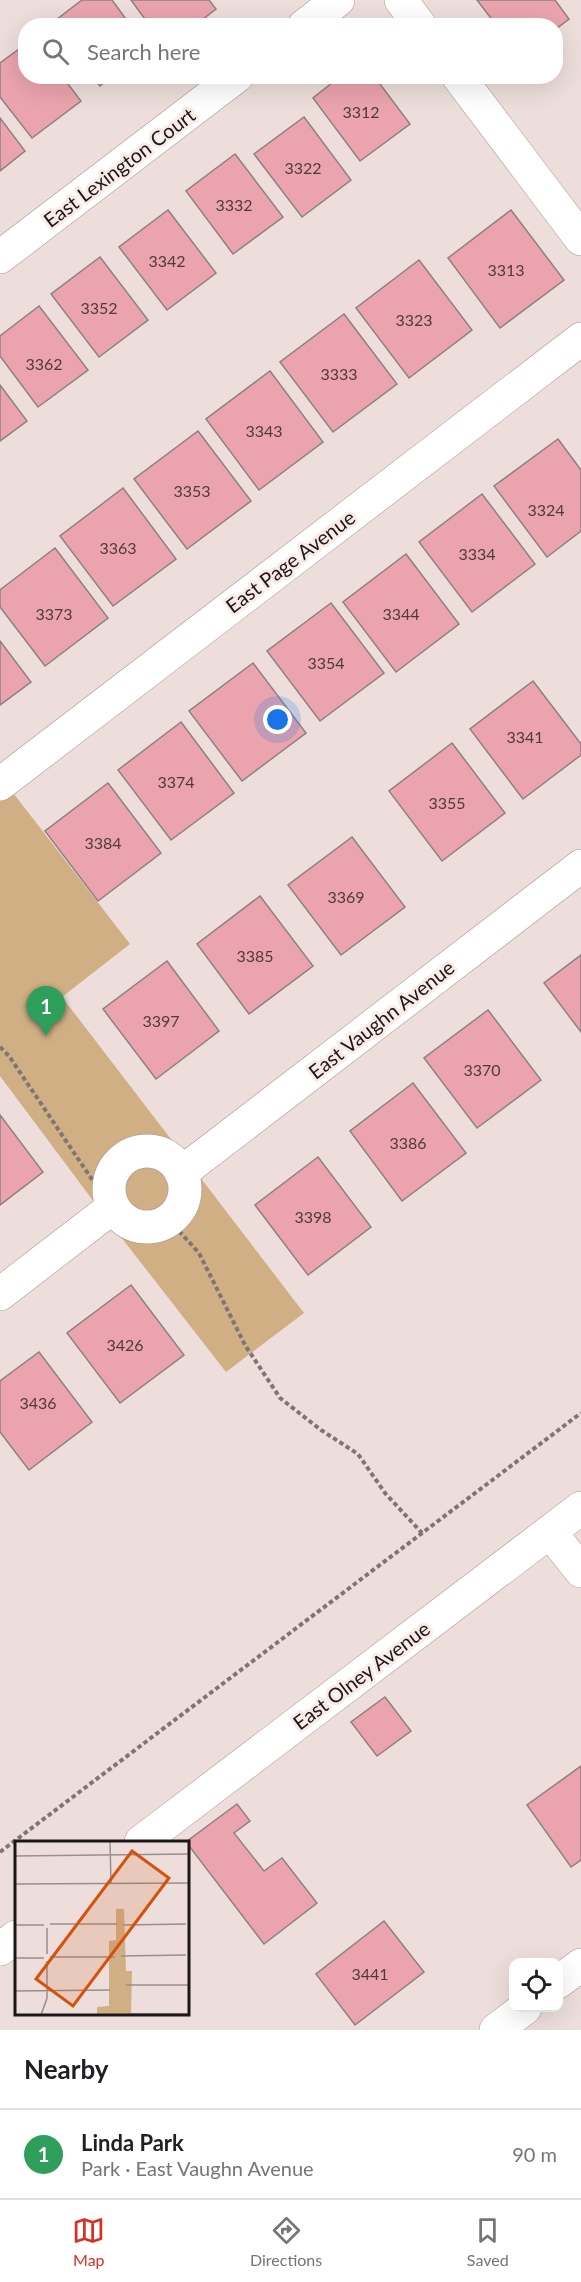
<!DOCTYPE html>
<html lang="en">
<head>
<meta charset="utf-8">
<style>
  :root { --surface:#fff; --page:#f6f6f6; --text:#202124; --muted:#757577; --line:#e0e0e0; --accent:#d93025 }
  body { margin:0; font-family:Lato,sans-serif; background:var(--page); color:var(--text) }
  .controls { position:absolute; right:18px; bottom:18px; display:grid; overflow:hidden; border-radius:12px; box-shadow:0 6px 24px #0002 }
  .controls button { width:54px; height:54px; display:grid; place-items:center; padding:0; border:0; border-bottom:2px solid var(--line); background:var(--surface); color:var(--text); font:30px sans-serif }
  .you { position:absolute; left:278px; top:720px; width:21px; height:21px; margin:-15px; border:4px solid #fff; border-radius:50%; background:#1a73e8; box-shadow:0 0 0 9px #1a73e833 }
  .badge { display:grid; place-items:center; width:39px; height:39px; border-radius:50%; background:var(--accent); color:#fff; font-size:20px; font-weight:700 }
  .pin { position:absolute; translate:-50% -50px; filter:drop-shadow(0 2px 3px #0008) }
  .pin::after { content:''; position:absolute; top:32px; width:21px; height:18px; background:inherit; clip-path:polygon(0 0,100% 0,50% 100%) }
  .list { margin:0; padding:0; list-style:none }
  h2 { display:flex; justify-content:space-between; align-items:center; height:78px; margin:0; padding:0 24px; font-size:26px }
  h2 small { font-size:20px; font-weight:400; color:var(--muted) }
  .list li { display:grid; grid-template-columns:39px 1fr auto; gap:18px; align-items:center; box-sizing:border-box; height:90px; padding:0 24px; border-top:2px solid var(--line) }
  .list b { display:block; font-size:22px; white-space:nowrap }
  .list p { margin:0; font-size:20px; white-space:nowrap; color:var(--muted) }
  .list em { font-size:20px; font-style:normal; color:var(--muted) }
  .icon { flex:none; width:33px; height:33px; fill:none; stroke:currentColor; stroke-width:2; stroke-linecap:round; stroke-linejoin:round }
  .map { position:relative; flex:none; width:581px; height:2030px; overflow:hidden }
  .search { position:absolute; background:var(--surface); box-shadow:0 6px 24px #0002; left:18px; right:18px; top:18px; height:66px; display:flex; align-items:center; gap:15px; box-sizing:border-box; padding:0 21px; border-radius:24px; color:var(--muted); font-size:22px }
  .sheet { height:168px; background:var(--surface) }
  nav { display:flex; justify-content:space-around; align-items:center; box-sizing:border-box; height:84px; border-top:2px solid var(--line); background:var(--surface); font-size:16px; color:var(--muted) }
  nav a { display:grid; justify-items:center; gap:3px }
  nav .on { color:var(--accent) }
  .map>svg:first-child { display:block }
  .green { fill:#d0af85 }
  .building { fill:#eba4ad; stroke:#8e8182; stroke-width:1.5 }
  .lines { fill:none; stroke-linecap:round; stroke-linejoin:round }
  .minor-casing { stroke:#a49794; stroke-width:34 }
  .path { stroke:#7f7674; stroke-width:4; stroke-dasharray:4.5 3; stroke-linecap:butt }
  .minor { stroke:#fff; stroke-width:33 }
  .labels { text-anchor:middle; dominant-baseline:central; stroke-width:6; stroke-linejoin:round; paint-order:stroke }
  .number-label { font-size:16px; fill:#503b3c }
  .street-label { font-size:20px; fill:#1c1817; stroke:#faebe9 }
  .inset-road { fill:none; stroke:#998f8d; stroke-width:1.5 }
  .view { fill:#d4520d; fill-opacity:0.15; stroke:#d4520d; stroke-width:3 }
  .inset-edge { fill:none; stroke:#1c1817; stroke-width:3 }
</style>
</head>
<body>
<div class="map">
<svg width="581" height="2030" viewBox="0 0 581 2030">
  <rect width="100%" height="100%" fill="#eddedb"/>
  <path class="green" d="M0 776 130 944 62 997 304 1313 226 1372 103 1214 0 1076Z"/>
  <g class="building">
    <path d="M82 0H112L131 26H54L52 23Z"/>
    <path d="M131 0H209L216 9 194 26H150Z"/>
    <path d="M477 0H555L569 19 556 29V26H497Z"/>
    <path d="M26 44V76H62L81 101 32 138 0 97V63Z"/>
    <path d="M92 76H112L100 86Z"/>
    <path d="M341 76H374L410 124 360 161 313 98Z"/>
    <path d="M304 117 351 180 302 217 254 154Z"/>
    <path d="M0 118 25 151 0 171Z"/>
    <path d="M235 154 283 217 233 254 186 191Z"/>
    <path d="M168 210 216 273 167 310 119 247Z"/>
    <path d="M511 210 564 280 500 328 448 258Z"/>
    <path d="M100 257 148 320 99 357 51 294Z"/>
    <path d="M419 260 472 330 409 378 356 308Z"/>
    <path d="M39 306 88 370 38 407 0 356V336Z"/>
    <path d="M344 314 397 384 333 432 280 362Z"/>
    <path d="M270 371 323 442 259 490 206 419Z"/>
    <path d="M0 385 27 421 0 441Z"/>
    <path d="M198 431 251 501 187 549 134 479Z"/>
    <path d="M558 439 581 470V531L547 557 494 486Z"/>
    <path d="M123 488 176 559 113 606 60 536Z"/>
    <path d="M482 494 535 564 472 612 419 542Z"/>
    <path d="M55 548 108 618 45 666 0 607V590Z"/>
    <path d="M406 554 459 624 396 672 343 602Z"/>
    <path d="M331 603 384 673 320 721 267 651Z"/>
    <path d="M0 641 31 682 0 705Z"/>
    <path d="M253 663 306 733 242 781 189 711Z"/>
    <path d="M533 681 581 744V755L523 799 470 729Z"/>
    <path d="M181 722 234 793 171 840 118 770Z"/>
    <path d="M452 743 505 813 442 861 389 791Z"/>
    <path d="M108 783 161 853 98 901 45 831Z"/>
    <path d="M352 837 405 907 341 955 288 885Z"/>
    <path d="M260 896 313 966 249 1014 197 944Z"/>
    <path d="M581 955V1032L544 983Z"/>
    <path d="M167 961 219 1031 156 1079 103 1009Z"/>
    <path d="M488 1010 541 1080 477 1128 424 1058Z"/>
    <path d="M413 1083 466 1153 402 1201 350 1131Z"/>
    <path d="M0 1115 43 1172 0 1205Z"/>
    <path d="M318 1157 371 1227 308 1275 255 1205Z"/>
    <path d="M131 1285 184 1355 120 1403 67 1333Z"/>
    <path d="M39 1352 92 1422 29 1470 0 1432V1381Z"/>
    <path d="M385 1697 411 1731 377 1756 351 1722Z"/>
    <path d="M581 1766V1860L571 1867 527 1805Z"/>
    <path d="M237 1804 250 1821 234 1833 264 1871 282 1858 317 1903 264 1944 186 1842Z"/>
    <path d="M384 1921 424 1972 355 2025 316 1974Z"/>
  </g>
  <g class="lines">
    <defs>
      <g id="minor">
        <path d="M401 0 420 26"/>
        <path d="M304 26 338 0"/>
        <path d="M458 76 581 239"/>
        <path d="M0 257 237 76"/>
        <path d="M0 784 581 339"/>
        <circle cx="147" cy="1189" r="38"/>
        <path d="M181 1173 581 866"/>
        <path d="M0 1294 113 1207"/>
        <path d="M550 1532 581 1571"/>
        <path d="M141 1842 581 1508"/>
        <path d="M0 1949 16 1937"/>
        <path d="M558 1982 581 1965"/>
        <path d="M496 2030 525 2008"/>
      </g>
    </defs>
    <use href="#minor" class="minor-casing"/>
    <g class="path">
      <path d="M0 1047 9 1056 95 1184"/>
      <path d="M169 1220 199 1253 245 1345 280 1398 321 1430 358 1454 385 1493 422 1533"/>
      <path d="M0 1852 581 1413"/>
    </g>
    <use href="#minor" class="minor"/>
  </g>
  <g class="labels">
    <g class="number-label">
      <text x="361" y="111">3312</text>
      <text x="303" y="167">3322</text>
      <text x="234" y="204">3332</text>
      <text x="167" y="260">3342</text>
      <text x="506" y="269">3313</text>
      <text x="99" y="307">3352</text>
      <text x="414" y="319">3323</text>
      <text x="44" y="363">3362</text>
      <text x="339" y="373">3333</text>
      <text x="264" y="430">3343</text>
      <text x="192" y="490">3353</text>
      <text x="546" y="509">3324</text>
      <text x="118" y="547">3363</text>
      <text x="477" y="553">3334</text>
      <text x="54" y="613">3373</text>
      <text x="401" y="613">3344</text>
      <text x="326" y="662">3354</text>
      <text x="525" y="736">3341</text>
      <text x="176" y="781">3374</text>
      <text x="447" y="802">3355</text>
      <text x="103" y="842">3384</text>
      <text x="346" y="896">3369</text>
      <text x="255" y="955">3385</text>
      <text x="161" y="1020">3397</text>
      <text x="482" y="1069">3370</text>
      <text x="408" y="1142">3386</text>
      <text x="313" y="1216">3398</text>
      <text x="125" y="1344">3426</text>
      <text x="38" y="1402">3436</text>
      <text x="370" y="1973">3441</text>
    </g>
    <g class="street-label">
      <text transform="translate(119 167) rotate(-37)">East Lexington Court</text>
      <text transform="translate(290 561) rotate(-37)">East Page Avenue</text>
      <text transform="translate(381 1019) rotate(-38)">East Vaughn Avenue</text>
      <text transform="translate(361 1675) rotate(-37)">East Olney Avenue</text>
    </g>
  </g>
  <g transform="translate(15 1841)">
    <rect width="174" height="174" fill="#eddedb"/>
    <path d="M101 68H109L111 130H117L116 174H82V166L94 165V100L101 99Z" fill="#d0af85"/>
    <path class="inset-road" d="M95 0 96 43M0 15 174 13M0 43 174 42M35 83H102M0 84H29M108 84 171 83M32 87V113M106 115 171 114M35 116H100M0 117H29M111 144H174M0 150 95 149M111 173H174M26 174 32 157V120"/>
    <path class="view" d="M117 10 154 37 58 165 21 138Z"/>
    <rect width="174" height="174" class="inset-edge"/>
  </g>
</svg>
<div class="controls">
<button><svg class="icon" aria-label="locate" viewBox="0 0 24 24"><circle cx="12" cy="12" r="6"/><path d="M12 2v4M12 18v4M2 12h4M18 12h4"/></svg></button>
</div>
<div class="you"></div>
<div class="pin badge" style="left:46px;top:1036px;background:#2e9e5b">1</div>
<div class="search"><svg class="icon" aria-label="search" viewBox="0 0 24 24"><circle cx="10" cy="10" r="6"/><path d="M15 15l6 6"/></svg>Search here</div>
</div>
<section class="sheet">
<h2>Nearby<small></small></h2>
<ul class="list">
<li><span class="badge" style="background:#2e9e5b">1</span><div><b>Linda Park</b><p>Park · East Vaughn Avenue</p></div><em>90 m</em></li>
</ul>
</section>
<nav>
<a class="on"><svg class="icon" aria-label="map" viewBox="0 0 24 24"><path d="M3 6l6-2 6 2 6-2v14l-6 2-6-2-6 2zM9 4v14M15 6v14"/></svg>Map</a>
<a><svg class="icon" aria-label="directions" viewBox="0 0 24 24"><path d="M12 3l9 9-9 9-9-9zM9 14v-3h6M13 9l2 2-2 2"/></svg>Directions</a>
<a><svg class="icon" aria-label="saved" viewBox="0 0 24 24"><path d="M7 4h10v16l-5-4-5 4z"/></svg>Saved</a>
</nav>
</body>
</html>
